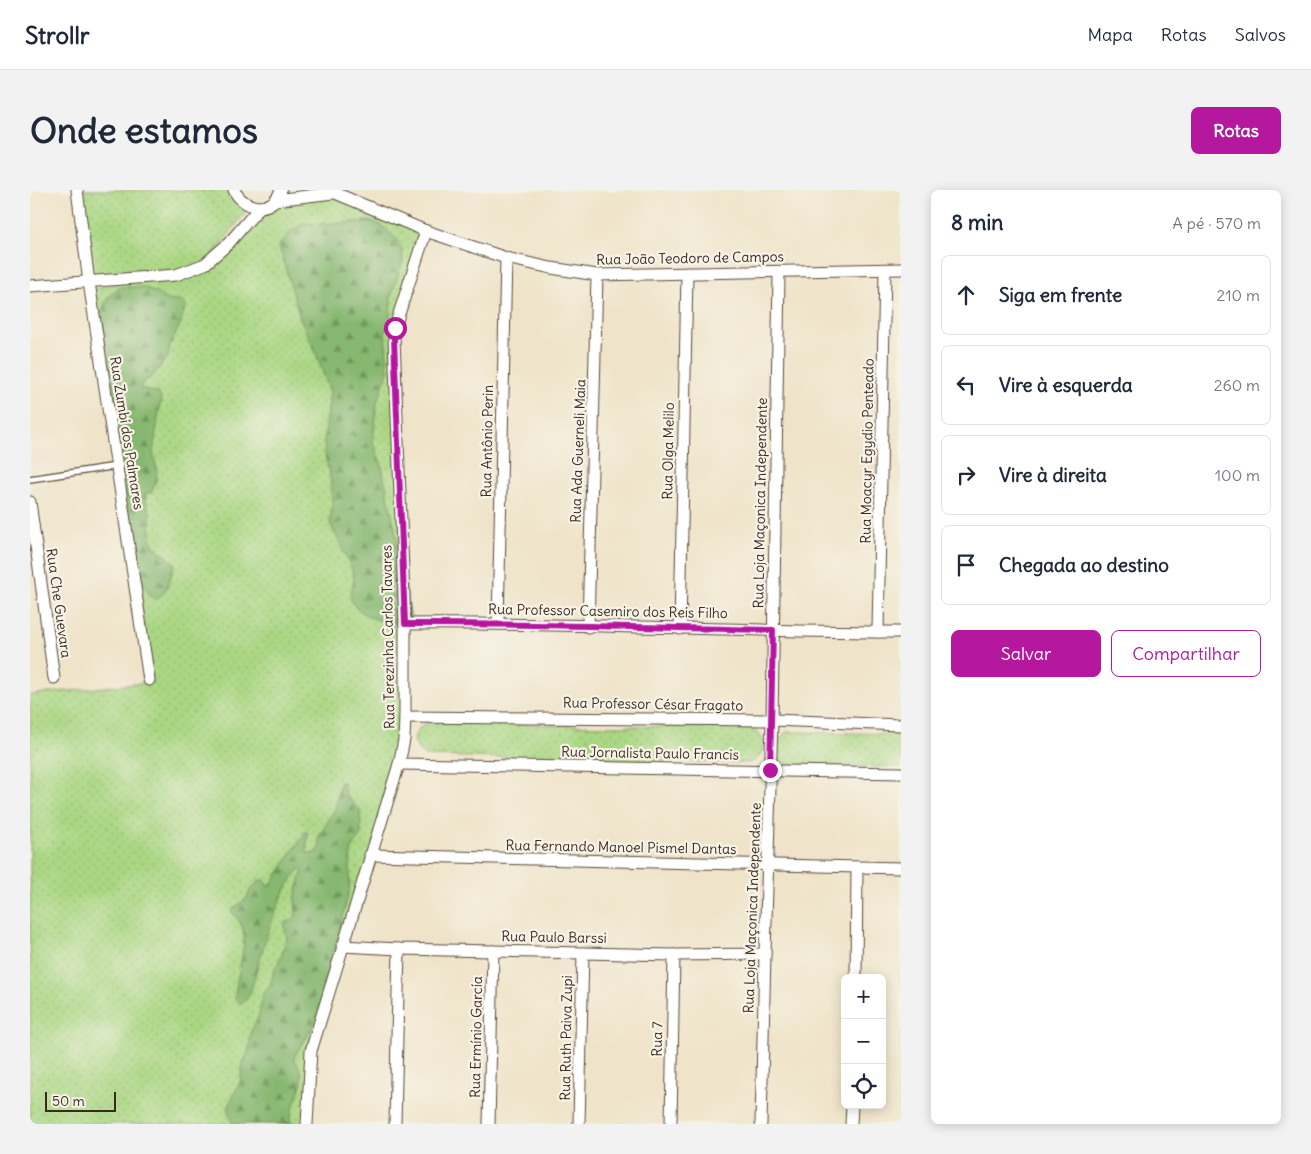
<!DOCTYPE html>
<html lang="pt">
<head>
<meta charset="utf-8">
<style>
  :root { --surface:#fff; --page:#f2f2f3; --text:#1f2937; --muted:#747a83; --line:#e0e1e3; --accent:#b5179e }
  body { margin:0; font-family:Delius,sans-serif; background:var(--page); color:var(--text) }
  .controls { position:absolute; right:15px; bottom:15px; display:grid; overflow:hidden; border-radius:8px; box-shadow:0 2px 12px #0003 }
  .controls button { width:45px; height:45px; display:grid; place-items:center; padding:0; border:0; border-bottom:1px solid var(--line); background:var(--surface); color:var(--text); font:25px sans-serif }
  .scale { position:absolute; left:15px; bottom:12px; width:71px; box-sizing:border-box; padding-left:5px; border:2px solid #3b2a1e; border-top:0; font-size:14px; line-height:18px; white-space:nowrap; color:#3b2a1e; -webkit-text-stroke:4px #f7f3e8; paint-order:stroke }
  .stop { position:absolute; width:15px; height:15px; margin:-11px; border:4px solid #b5179e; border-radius:50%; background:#fff }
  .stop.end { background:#b5179e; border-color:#fff; box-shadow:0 1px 5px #0008 }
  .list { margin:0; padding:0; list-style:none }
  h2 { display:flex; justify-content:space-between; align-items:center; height:65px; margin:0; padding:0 20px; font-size:21px }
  h2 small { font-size:16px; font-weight:400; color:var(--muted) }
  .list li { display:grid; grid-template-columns:32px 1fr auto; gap:15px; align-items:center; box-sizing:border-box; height:80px; margin:0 10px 10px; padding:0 10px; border:1px solid var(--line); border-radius:8px }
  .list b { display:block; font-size:19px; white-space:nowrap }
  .list em { font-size:16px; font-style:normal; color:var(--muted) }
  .actions { display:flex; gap:10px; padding:15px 20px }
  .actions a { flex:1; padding:11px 0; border:1px solid var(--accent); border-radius:8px; text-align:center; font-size:18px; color:var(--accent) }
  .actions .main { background:var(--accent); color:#fff }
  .icon { flex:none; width:28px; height:28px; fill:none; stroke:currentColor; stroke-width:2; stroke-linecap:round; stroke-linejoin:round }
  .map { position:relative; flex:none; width:871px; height:934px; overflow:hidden; border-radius:8px }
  header { display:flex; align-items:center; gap:30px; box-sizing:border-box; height:70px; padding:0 25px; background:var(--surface); border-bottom:1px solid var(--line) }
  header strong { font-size:24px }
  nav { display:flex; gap:28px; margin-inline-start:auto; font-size:18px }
  .intro { display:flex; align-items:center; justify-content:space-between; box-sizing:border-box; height:120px; padding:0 30px }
  h1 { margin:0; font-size:35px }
  .button { padding:12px 22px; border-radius:8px; background:var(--accent); color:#fff; font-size:18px; font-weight:700 }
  main { display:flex; gap:30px; padding:0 30px }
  aside { flex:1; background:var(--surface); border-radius:8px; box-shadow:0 2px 12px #0003 }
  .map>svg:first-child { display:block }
  .grass { fill:url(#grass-dots); stroke:#728050 }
  .forest { fill:url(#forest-firs); stroke:#617148 }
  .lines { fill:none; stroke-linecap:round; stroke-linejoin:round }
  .lane-casing { stroke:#564638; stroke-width:8 }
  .street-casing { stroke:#564638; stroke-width:13 }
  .lane { stroke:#fff; stroke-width:5.5 }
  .street { stroke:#fff; stroke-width:11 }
  .route { stroke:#b5179e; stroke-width:6 }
  .labels { text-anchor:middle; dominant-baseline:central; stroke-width:4.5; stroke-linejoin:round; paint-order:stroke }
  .street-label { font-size:14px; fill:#3b2a1e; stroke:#f7f3e8 }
</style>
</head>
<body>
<header>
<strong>Strollr</strong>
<nav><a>Mapa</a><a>Rotas</a><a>Salvos</a></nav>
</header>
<div class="intro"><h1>Onde estamos</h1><a class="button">Rotas</a></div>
<main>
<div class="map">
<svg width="871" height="934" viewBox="0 0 871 934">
  <defs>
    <pattern id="grass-dots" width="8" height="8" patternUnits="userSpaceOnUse" patternTransform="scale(1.25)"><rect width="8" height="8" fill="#aad783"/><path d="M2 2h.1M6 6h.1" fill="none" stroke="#93b971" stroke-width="1.8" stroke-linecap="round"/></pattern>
    <pattern id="forest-firs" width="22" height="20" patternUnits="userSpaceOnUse" patternTransform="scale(1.25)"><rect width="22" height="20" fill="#87b871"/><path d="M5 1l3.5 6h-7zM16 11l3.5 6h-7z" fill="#70965c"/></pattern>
  </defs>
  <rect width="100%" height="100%" fill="#f7f3e8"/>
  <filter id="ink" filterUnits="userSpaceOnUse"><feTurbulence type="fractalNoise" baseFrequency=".02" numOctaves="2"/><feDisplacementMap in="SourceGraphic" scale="10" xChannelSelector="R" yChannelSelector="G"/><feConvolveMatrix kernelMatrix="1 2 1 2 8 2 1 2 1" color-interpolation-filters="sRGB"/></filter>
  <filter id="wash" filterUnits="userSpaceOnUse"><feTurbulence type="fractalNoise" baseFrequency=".0096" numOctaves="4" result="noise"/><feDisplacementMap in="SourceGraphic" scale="20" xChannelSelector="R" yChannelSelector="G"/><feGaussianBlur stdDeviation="1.12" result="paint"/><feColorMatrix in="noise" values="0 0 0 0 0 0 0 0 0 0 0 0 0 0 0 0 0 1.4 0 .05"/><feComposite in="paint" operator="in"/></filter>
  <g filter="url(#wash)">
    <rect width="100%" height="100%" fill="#efe4c9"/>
    <g class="grass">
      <path d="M47 0H204L221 16 178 70 230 17 303 3 396 41 368 127 374 550 281 861 277 934H0V505L123 492 61 100 99 90 59 92Z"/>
      <path d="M398 533 723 538C738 547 736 566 720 573L396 566C380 557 381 539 398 533Z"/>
      <path d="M756 542 871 544V577L755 576C744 565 745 552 756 542Z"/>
    </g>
    <g class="forest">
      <path d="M335 31 344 32 354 37 367 50 372 59 373 70 361 106 360 127 355 143 358 181 347 213 343 252 351 273 364 334 381 428 377 442 369 440 355 432 337 426 326 418 321 410 320 404 324 391 322 379 300 333 302 316 301 299 300 285 296 270 294 253 300 202 284 158 270 128 249 55 260 42 273 33 300 34Z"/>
      <path d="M91 97H112L125 102 137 110 152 111 156 115 149 137 140 155 138 166 122 187 114 192 110 198 128 203 131 208 123 262 127 281 126 291 121 303H116L115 307 120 323 121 350 124 356 145 373C141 386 138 403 126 410 101 396 96 294 93 265 89 238 86 211 81 185 78 169 72 153 68 137L70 136C72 119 74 106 91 97Z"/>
      <path d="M310 592H313L315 604 330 620 331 644 321 661 319 701 308 744 300 787 283 837 265 865 264 869C283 890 260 911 260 934H203L198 921 201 910 210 892 213 873 219 860 221 841 228 828 233 804 240 796 243 783 251 767 257 748 254 736 256 732 263 730 266 725 265 708 273 679H270C245 705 231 767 220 803L216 810 210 814 205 809C206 788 213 769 214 749 215 738 208 727 200 721L217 708 220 700 230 690H235L237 697 242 693 276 641 278 643 276 662 283 664 287 662 290 657 288 648 305 619Z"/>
    </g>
  </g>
  <g filter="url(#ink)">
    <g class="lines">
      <defs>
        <path id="lane" d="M0 289 87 276"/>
        <g id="street">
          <path d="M47 0 59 92 119 490"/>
          <path d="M204 0C215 21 242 24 251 0"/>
          <path d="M298 0 396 41 476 68 521 78 567 85 871 79"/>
          <path d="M245 10 303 3"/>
          <path d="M0 96 146 85 175 74 198 54 230 17"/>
          <path d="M0 312 24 488"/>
          <path d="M468 433 476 68"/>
          <path d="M375 434C540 432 706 442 871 442"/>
          <path d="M558 437 567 85"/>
          <path d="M650 439 657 83"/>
          <path d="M848 442 855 80"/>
          <path d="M375 527 742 530 871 535"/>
          <path d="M369 574 871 583"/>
          <path d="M340 665 871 678"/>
          <path d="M312 756 369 759 644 765 735 764"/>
          <path d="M826 788 827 677"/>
          <path d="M277 934 281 861 369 574 374 550 375 527V434L364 148 368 127 396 41"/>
          <path d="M365 934 369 759"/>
          <path d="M459 934 463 761"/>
          <path d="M549 934 553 763"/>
          <path d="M641 934 644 765"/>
          <path d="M731 934 735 764 742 530 749 82"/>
          <path d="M821 934 822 915"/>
        </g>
      </defs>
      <use href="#lane" class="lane-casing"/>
      <use href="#street" class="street-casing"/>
      <use href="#lane" class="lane"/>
      <use href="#street" class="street"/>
    </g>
  </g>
  <g class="lines" filter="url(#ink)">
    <path class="route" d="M365 138 364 148 375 434C498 433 620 438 743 440L740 580"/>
  </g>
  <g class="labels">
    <g class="street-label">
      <text transform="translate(660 68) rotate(-1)">Rua João Teodoro de Campos</text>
      <text transform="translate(97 243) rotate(81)">Rua Zumbí dos Palmares</text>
      <text transform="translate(457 251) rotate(-89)">Rua Antônio Perin</text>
      <text transform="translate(548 261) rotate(-88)">Rua Ada Guerneli Maia</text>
      <text transform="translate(638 261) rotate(-89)">Rua Olga Melilo</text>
      <text transform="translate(837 261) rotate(-89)">Rua Moacyr Egydio Penteado</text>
      <text transform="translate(730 313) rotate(-89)">Rua Loja Maçonica Independente</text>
      <text transform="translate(29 413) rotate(82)">Rua Che Guevara</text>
      <text transform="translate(578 421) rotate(1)">Rua Professor Casemiro dos Reis Filho</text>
      <text transform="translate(358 447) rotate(-91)">Rua Terezinha Carlos Tavares</text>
      <text transform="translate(623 514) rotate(1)">Rua Professor César Fragato</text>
      <text transform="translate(620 563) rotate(1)">Rua Jornalista Paulo Francis</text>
      <text transform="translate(591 657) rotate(1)">Rua Fernando Manoel Pismel Dantas</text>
      <text transform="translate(722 718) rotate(-88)">Rua Loja Maçonica Independente</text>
      <text transform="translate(524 747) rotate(1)">Rua Paulo Barssi</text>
      <text transform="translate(446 847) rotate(-89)">Rua Ermínio García</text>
      <text transform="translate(536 848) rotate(-89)">Rua Ruth Paiva Zupi</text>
      <text transform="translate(627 849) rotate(-89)">Rua 7</text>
    </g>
  </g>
</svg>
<div class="controls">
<button>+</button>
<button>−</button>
<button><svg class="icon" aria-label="locate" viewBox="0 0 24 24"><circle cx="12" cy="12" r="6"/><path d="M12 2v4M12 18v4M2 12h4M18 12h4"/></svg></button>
</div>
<div class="scale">50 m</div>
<div class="stop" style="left:365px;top:138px"></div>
<div class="stop end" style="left:740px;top:580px"></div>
</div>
<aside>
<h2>8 min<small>A pé · 570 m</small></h2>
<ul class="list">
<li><svg class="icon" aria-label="ahead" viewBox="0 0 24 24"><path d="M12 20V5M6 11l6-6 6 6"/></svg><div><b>Siga em frente</b></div><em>210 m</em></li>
<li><svg class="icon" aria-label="left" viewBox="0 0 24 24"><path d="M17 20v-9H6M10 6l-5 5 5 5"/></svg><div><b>Vire à esquerda</b></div><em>260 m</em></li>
<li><svg class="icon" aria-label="right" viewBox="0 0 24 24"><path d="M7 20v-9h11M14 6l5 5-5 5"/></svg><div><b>Vire à direita</b></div><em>100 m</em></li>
<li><svg class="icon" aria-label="arrive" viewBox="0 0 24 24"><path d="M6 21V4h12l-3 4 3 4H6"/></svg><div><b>Chegada ao destino</b></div></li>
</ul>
<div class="actions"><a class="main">Salvar</a><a>Compartilhar</a></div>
</aside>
</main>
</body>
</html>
